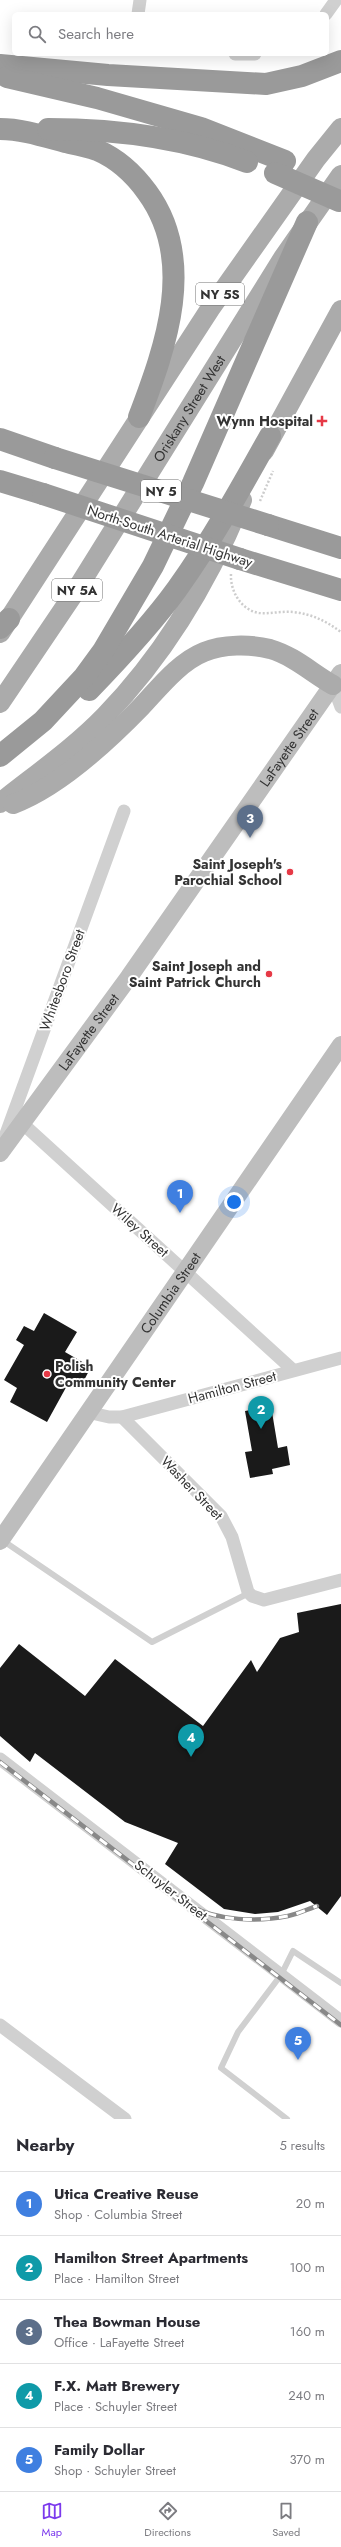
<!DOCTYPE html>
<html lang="en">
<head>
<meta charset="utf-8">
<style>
  :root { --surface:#fff; --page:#f7f7f7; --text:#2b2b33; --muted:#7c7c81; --line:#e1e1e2; --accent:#7c3aed }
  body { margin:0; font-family:Jost,sans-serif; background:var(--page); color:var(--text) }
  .you { position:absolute; left:234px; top:1202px; width:14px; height:14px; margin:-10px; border:3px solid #fff; border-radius:50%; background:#1a73e8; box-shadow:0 0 0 6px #1a73e833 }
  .badge { display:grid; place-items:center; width:26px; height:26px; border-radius:50%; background:var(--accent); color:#fff; font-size:13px; font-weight:700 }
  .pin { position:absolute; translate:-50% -33px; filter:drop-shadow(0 1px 2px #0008) }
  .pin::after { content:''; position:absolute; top:21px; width:14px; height:12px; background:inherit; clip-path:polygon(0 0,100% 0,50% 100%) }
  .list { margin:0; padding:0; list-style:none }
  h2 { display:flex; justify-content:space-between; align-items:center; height:52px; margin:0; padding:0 16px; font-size:17px }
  h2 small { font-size:13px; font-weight:400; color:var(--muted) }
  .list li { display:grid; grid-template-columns:26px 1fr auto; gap:12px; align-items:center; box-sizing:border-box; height:64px; padding:0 16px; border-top:1px solid var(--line) }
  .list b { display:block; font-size:15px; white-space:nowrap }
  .list p { margin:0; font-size:13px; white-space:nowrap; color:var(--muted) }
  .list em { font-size:13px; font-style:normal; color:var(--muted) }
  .icon { flex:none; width:22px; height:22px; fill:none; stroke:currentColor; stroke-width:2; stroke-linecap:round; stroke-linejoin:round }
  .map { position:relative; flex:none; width:341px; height:2119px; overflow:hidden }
  .search { position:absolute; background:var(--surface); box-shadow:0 4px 16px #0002; left:12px; right:12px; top:12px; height:44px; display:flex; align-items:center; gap:10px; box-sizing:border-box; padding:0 14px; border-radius:6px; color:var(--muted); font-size:15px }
  .sheet { height:372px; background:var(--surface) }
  nav { display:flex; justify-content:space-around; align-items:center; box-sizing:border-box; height:56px; border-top:1px solid var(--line); background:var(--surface); font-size:11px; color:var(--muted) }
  nav a { display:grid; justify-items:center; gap:2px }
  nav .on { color:var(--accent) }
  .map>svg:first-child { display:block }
  .building { fill:#1a1a1a }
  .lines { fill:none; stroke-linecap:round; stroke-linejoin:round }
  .path { stroke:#cdcdcd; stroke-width:2.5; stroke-dasharray:2 2; stroke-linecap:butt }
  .lane { stroke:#d0d0d0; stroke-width:6 }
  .street { stroke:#d0d0d0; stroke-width:13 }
  .secondary { stroke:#bdbdbd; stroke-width:18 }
  .primary { stroke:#ababab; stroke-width:20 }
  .highway { stroke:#9a9a9a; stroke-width:22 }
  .rail-casing { stroke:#888; stroke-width:4.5 }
  .rail { stroke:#fff; stroke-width:3; stroke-dasharray:9; stroke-linecap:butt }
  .highway-bridge { stroke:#9a9a9a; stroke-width:22 }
  .poi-dot { fill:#e63946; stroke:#fff; stroke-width:1.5 }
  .labels { text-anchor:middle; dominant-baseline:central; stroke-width:4; stroke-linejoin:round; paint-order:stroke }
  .shield { fill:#fff; stroke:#707070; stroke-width:1 }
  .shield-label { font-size:13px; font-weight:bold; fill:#333 }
  .street-label { font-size:14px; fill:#333; stroke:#fff }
  .poi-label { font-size:14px; font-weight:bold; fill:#333; stroke:#fff; text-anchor:end }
</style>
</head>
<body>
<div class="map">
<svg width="341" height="2119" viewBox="0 0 341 2119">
  <rect width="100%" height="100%" fill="#fff"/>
  <g class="building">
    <path d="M44 1313 77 1332 65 1352 91 1367 80 1388 69 1382 47 1422 10 1402 17 1388 4 1380 24 1345 16 1340 24 1326 34 1331Z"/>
    <path d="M271 1406 278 1448 287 1446 290 1465 272 1469 273 1474 250 1478 245 1452 252 1451 245 1411Z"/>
    <path d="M341 1604V1896L327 1915 310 1901 278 1912 255 1914 224 1909 165 1864 178 1843 125 1822 35 1753 30 1762 0 1736V1668L19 1644 85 1696 115 1659 203 1726 251 1660 257 1672 280 1638 299 1632 297 1613Z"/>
  </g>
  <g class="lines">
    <g class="path">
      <path d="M260 501 273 471"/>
      <path d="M231 574C230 591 241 610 259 613 270 614 282 611 293 612 312 614 326 621 341 632"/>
    </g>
    <g class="lane">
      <path d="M2 1540 152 1642 249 1593"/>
      <path d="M287 2119 221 2068 238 2032 281 1975 293 1951 341 1983"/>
    </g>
    <g class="street">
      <path d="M138 14 140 0"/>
      <path d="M326 14 336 0"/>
      <path d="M235 54H255"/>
      <path d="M333 685 341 707"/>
      <path d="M22 1123 293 1370"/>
      <path d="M3 1142 124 811"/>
      <path d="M87 1412 109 1417H122L341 1358"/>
      <path d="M122 1417 221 1516 232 1537 248 1592 252 1596 264 1600 341 1580"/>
      <path d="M0 1759 341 2021"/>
      <path d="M0 2025 125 2119"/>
    </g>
    <g class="secondary">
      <path id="s1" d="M0 1153 129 977 341 673"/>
      <path id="s2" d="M0 1541 341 1045"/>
    </g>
    <g class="primary">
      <path d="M264 451 341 310"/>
      <path d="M0 633 210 309 316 159 341 128"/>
      <path id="s3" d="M0 703 75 592 283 258 341 175"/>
      <path d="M0 803C35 775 73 749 105 716 165 654 209 580 242 500"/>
      <path d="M13 804C59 787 107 742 141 707 159 688 179 662 204 652 223 644 250 644 270 649 294 656 312 673 333 685"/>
    </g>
    <g class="highway">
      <path d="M0 65 108 75 266 84 302 76 341 61"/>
      <path d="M7 77 97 98 201 128 285 161"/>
      <path d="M0 129C22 129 43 136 65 142 75 144 87 146 97 150 118 159 134 174 147 192 197 260 166 346 139 417"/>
      <path d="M48 129C116 129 183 137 247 162"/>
      <path d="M0 439 55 458"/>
      <path d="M0 481 43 494"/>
      <path d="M268 525 341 548"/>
      <path d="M240 559 341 590"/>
      <path d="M0 628 9 619"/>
      <path d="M89 690C120 658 151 625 177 589 212 540 241 488 270 436"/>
      <path d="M0 756 43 721 84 677 103 651 153 566 193 483 307 222"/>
    </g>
    <defs>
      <g id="rail">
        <path d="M0 1762 341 2025"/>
        <path d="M191 1906C217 1921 259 1922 288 1916 298 1914 308 1909 317 1906"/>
      </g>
    </defs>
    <use href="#rail" class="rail-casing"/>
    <use href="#rail" class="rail"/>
    <g class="highway-bridge">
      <path d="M275 173 339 201"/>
      <path d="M55 458 268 525"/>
      <path d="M43 494 240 559"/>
    </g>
  </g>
  <g class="poi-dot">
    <path d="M320 415h4v4h4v4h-4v4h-4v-4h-4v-4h4z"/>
    <circle cx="290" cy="872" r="4"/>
    <circle cx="269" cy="974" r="4"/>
    <circle cx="47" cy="1374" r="4"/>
  </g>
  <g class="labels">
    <g class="shield">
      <rect x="196" y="283" width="48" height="22" rx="3"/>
      <rect x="141" y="480" width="40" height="22" rx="3"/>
      <rect x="52" y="579" width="50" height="22" rx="3"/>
    </g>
    <g class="shield-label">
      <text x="220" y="294">NY 5S</text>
      <text x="161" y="491">NY 5</text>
      <text x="77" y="590">NY 5A</text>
    </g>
    <g class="street-label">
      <text stroke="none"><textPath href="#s3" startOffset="350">Oriskany Street West</textPath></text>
      <text transform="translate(170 536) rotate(18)">North-South Arterial Highway</text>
      <text stroke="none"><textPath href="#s1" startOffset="498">LaFayette Street</textPath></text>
      <text transform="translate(62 980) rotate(-70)">Whitesboro Street</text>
      <text stroke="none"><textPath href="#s1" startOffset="150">LaFayette Street</textPath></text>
      <text transform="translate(140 1230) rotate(42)">Wiley Street</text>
      <text stroke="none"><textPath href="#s2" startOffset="301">Columbia Street</textPath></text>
      <text transform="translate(232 1387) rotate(-15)">Hamilton Street</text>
      <text transform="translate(192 1488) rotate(46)">Washer Street</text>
      <text transform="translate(171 1890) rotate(38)">Schuyler Street</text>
    </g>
    <g class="poi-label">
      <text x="313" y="421">Wynn Hospital</text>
      <text x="282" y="864">Saint Joseph's<tspan x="282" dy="16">Parochial School</tspan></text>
      <text x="261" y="966">Saint Joseph and<tspan x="261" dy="16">Saint Patrick Church</tspan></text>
      <text x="55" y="1366" text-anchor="start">Polish<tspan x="55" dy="16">Community Center</tspan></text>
    </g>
  </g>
</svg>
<div class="you"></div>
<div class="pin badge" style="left:180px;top:1213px;background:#3f7fe0">1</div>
<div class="pin badge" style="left:261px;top:1429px;background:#0f9aa8">2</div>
<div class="pin badge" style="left:250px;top:838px;background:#5c6f8a">3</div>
<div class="pin badge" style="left:191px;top:1757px;background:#0f9aa8">4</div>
<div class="pin badge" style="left:298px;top:2060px;background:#3f7fe0">5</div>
<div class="search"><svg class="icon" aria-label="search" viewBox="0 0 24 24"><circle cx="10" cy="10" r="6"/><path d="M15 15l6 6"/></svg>Search here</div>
</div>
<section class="sheet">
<h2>Nearby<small>5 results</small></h2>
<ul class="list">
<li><span class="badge" style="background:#3f7fe0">1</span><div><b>Utica Creative Reuse</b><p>Shop · Columbia Street</p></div><em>20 m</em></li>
<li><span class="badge" style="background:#0f9aa8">2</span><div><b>Hamilton Street Apartments</b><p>Place · Hamilton Street</p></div><em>100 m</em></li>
<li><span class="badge" style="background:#5c6f8a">3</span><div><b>Thea Bowman House</b><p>Office · LaFayette Street</p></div><em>160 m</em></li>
<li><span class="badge" style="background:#0f9aa8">4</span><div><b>F.X. Matt Brewery</b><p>Place · Schuyler Street</p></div><em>240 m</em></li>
<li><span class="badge" style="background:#3f7fe0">5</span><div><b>Family Dollar</b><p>Shop · Schuyler Street</p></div><em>370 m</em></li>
</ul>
</section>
<nav>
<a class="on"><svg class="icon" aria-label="map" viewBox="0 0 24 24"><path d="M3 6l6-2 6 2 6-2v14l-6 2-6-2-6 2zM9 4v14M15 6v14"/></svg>Map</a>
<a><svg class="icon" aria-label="directions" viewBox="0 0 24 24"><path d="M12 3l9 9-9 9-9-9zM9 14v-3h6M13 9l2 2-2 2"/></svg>Directions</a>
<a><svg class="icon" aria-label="saved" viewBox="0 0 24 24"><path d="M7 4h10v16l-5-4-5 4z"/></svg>Saved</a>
</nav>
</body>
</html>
